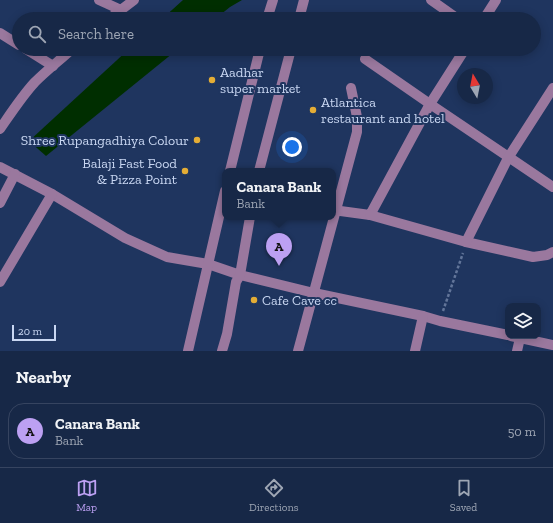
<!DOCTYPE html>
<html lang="en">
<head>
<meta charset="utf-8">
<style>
  :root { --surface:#172847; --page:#243452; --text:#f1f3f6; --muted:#9ea6b4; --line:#364460; --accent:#bca0f2 }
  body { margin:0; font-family:"Zilla Slab",serif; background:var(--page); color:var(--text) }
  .controls { position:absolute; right:12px; bottom:12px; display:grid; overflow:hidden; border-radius:8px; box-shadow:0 2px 10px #0003 }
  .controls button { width:36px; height:36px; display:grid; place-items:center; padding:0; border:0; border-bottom:1px solid var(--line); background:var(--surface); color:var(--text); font:20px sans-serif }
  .compass { position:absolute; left:457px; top:68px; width:36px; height:36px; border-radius:50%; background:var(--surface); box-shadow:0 2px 10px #0003; rotate:350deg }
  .scale { position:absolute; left:12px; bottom:10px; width:44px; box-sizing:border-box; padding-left:4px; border:2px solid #c9d7f2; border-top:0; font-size:11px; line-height:14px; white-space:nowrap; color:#c9d7f2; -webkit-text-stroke:3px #1f355f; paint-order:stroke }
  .you { position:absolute; left:292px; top:147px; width:14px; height:14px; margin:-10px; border:3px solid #fff; border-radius:50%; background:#1a73e8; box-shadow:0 0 0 6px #1a73e833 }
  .badge { display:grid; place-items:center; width:26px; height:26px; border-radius:50%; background:var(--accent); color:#111; font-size:13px; font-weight:700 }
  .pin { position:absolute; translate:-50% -33px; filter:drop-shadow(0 1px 2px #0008) }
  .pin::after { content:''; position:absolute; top:21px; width:14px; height:12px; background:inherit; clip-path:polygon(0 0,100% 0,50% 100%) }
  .popup { position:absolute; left:222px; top:168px; width:114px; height:52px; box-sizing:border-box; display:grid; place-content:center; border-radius:8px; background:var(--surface); filter:drop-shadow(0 1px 3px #0005); font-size:13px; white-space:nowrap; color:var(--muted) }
  .popup b { font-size:15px; color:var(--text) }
  .popup::after { content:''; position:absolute; left:50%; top:100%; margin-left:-8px; border:8px solid transparent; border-top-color:var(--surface) }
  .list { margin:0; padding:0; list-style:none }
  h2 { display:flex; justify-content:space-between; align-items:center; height:52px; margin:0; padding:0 16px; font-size:17px }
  h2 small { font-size:13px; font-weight:400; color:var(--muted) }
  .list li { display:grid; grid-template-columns:26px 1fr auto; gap:12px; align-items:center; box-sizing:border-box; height:56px; margin:0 8px 8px; padding:0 8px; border:1px solid var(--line); border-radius:16px }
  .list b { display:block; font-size:15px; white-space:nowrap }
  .list p { margin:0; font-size:13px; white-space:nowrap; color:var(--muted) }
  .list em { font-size:13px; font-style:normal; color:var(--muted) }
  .icon { flex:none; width:22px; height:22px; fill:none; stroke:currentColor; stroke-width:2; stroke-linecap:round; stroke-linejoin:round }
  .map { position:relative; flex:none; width:553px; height:351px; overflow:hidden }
  .search { position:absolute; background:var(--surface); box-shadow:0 2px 10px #0003; left:12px; right:12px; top:12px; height:44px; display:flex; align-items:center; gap:10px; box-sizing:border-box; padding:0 14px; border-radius:22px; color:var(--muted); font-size:15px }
  .sheet { height:116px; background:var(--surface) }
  nav { display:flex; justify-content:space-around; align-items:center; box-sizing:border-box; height:56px; border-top:1px solid var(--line); background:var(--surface); font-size:11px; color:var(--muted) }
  nav a { display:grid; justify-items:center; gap:2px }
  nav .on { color:var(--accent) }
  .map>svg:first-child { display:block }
  .water { fill:#002e00 }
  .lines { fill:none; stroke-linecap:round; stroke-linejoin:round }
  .path { stroke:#627599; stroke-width:2.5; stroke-dasharray:3 2; stroke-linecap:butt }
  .minor { stroke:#9a789e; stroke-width:10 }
  .poi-dot { fill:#e4ad35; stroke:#1f355f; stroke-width:1.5 }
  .labels { text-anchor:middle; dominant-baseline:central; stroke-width:4; stroke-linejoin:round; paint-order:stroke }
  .poi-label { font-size:14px; fill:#c9d7f2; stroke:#1f355f; text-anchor:start }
</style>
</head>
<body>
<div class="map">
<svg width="553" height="351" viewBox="0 0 553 351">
  <rect width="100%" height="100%" fill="#1f355f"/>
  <g class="water">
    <path d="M183 0H242L230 7 215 19H162Z"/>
    <path d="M129 49H178L46 156 29 141Z"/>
  </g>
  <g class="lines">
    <path class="path" d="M443 311 463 253"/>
    <g class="minor">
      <path d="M99 0 121 10"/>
      <path d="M431 0 458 19"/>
      <path d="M109 19 134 0"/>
      <path d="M267 19 273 0"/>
      <path d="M299 19 304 0"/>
      <path d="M484 19 496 0"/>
      <path d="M0 33 19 45"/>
      <path d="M26 49 53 66"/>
      <path d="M365 59 430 104 553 187"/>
      <path d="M0 129C11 113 22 96 35 82 47 70 60 60 72 49"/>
      <path d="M0 167 52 194 125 238 167 257 208 264 240 275 314 293 423 316 440 321 508 335"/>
      <path d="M230 171 260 49"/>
      <path d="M259 171 291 49"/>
      <path d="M0 203 15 174"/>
      <path d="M333 210 370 215 430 104 465 49"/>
      <path d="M370 215 466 242 533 257 547 255 553 252"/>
      <path d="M466 242 508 158 553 88"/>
      <path d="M0 282 52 194"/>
      <path d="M511 336 553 345"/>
      <path d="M188 351 225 191"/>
      <path d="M222 351 227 334 236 282 240 275 250 217"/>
      <path d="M298 351 357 132V117L351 88"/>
      <path d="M415 351 423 316"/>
      <path d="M517 351 520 338"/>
    </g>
  </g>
  <g class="poi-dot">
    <circle cx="212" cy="80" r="4"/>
    <circle cx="313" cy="110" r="4"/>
    <circle cx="197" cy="140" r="4"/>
    <circle cx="185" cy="171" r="4"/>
    <circle cx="254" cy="300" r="4"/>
  </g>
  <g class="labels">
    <g class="poi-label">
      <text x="220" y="72">Aadhar<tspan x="220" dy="16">super market</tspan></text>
      <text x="321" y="102">Atlantica<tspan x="321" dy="16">restaurant and hotel</tspan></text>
      <text x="189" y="140" text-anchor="end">Shree Rupangadhiya Colour</text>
      <text x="177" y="163" text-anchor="end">Balaji Fast Food<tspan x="177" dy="16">&amp; Pizza Point</tspan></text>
      <text x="262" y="300">Cafe Cave cc</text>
    </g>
  </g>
</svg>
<div class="controls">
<button><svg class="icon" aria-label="layers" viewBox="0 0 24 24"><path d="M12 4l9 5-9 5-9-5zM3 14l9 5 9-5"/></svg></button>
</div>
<svg class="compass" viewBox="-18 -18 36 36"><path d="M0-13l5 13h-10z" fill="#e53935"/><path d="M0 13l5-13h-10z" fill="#9ea6b4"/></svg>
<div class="scale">20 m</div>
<div class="you"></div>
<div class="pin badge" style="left:279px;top:266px">A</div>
<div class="popup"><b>Canara Bank</b>Bank</div>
<div class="search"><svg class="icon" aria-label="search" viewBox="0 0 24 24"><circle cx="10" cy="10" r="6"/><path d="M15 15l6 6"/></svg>Search here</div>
</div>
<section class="sheet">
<h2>Nearby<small></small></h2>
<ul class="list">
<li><span class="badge">A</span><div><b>Canara Bank</b><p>Bank</p></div><em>50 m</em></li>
</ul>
</section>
<nav>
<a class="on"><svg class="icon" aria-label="map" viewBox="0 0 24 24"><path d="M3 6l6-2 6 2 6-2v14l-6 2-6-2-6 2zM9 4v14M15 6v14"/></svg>Map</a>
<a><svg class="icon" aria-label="directions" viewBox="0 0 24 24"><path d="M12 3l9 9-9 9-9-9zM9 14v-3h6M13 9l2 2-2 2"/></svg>Directions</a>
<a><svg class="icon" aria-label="saved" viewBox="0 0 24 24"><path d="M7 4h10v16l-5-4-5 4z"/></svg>Saved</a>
</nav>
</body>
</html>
